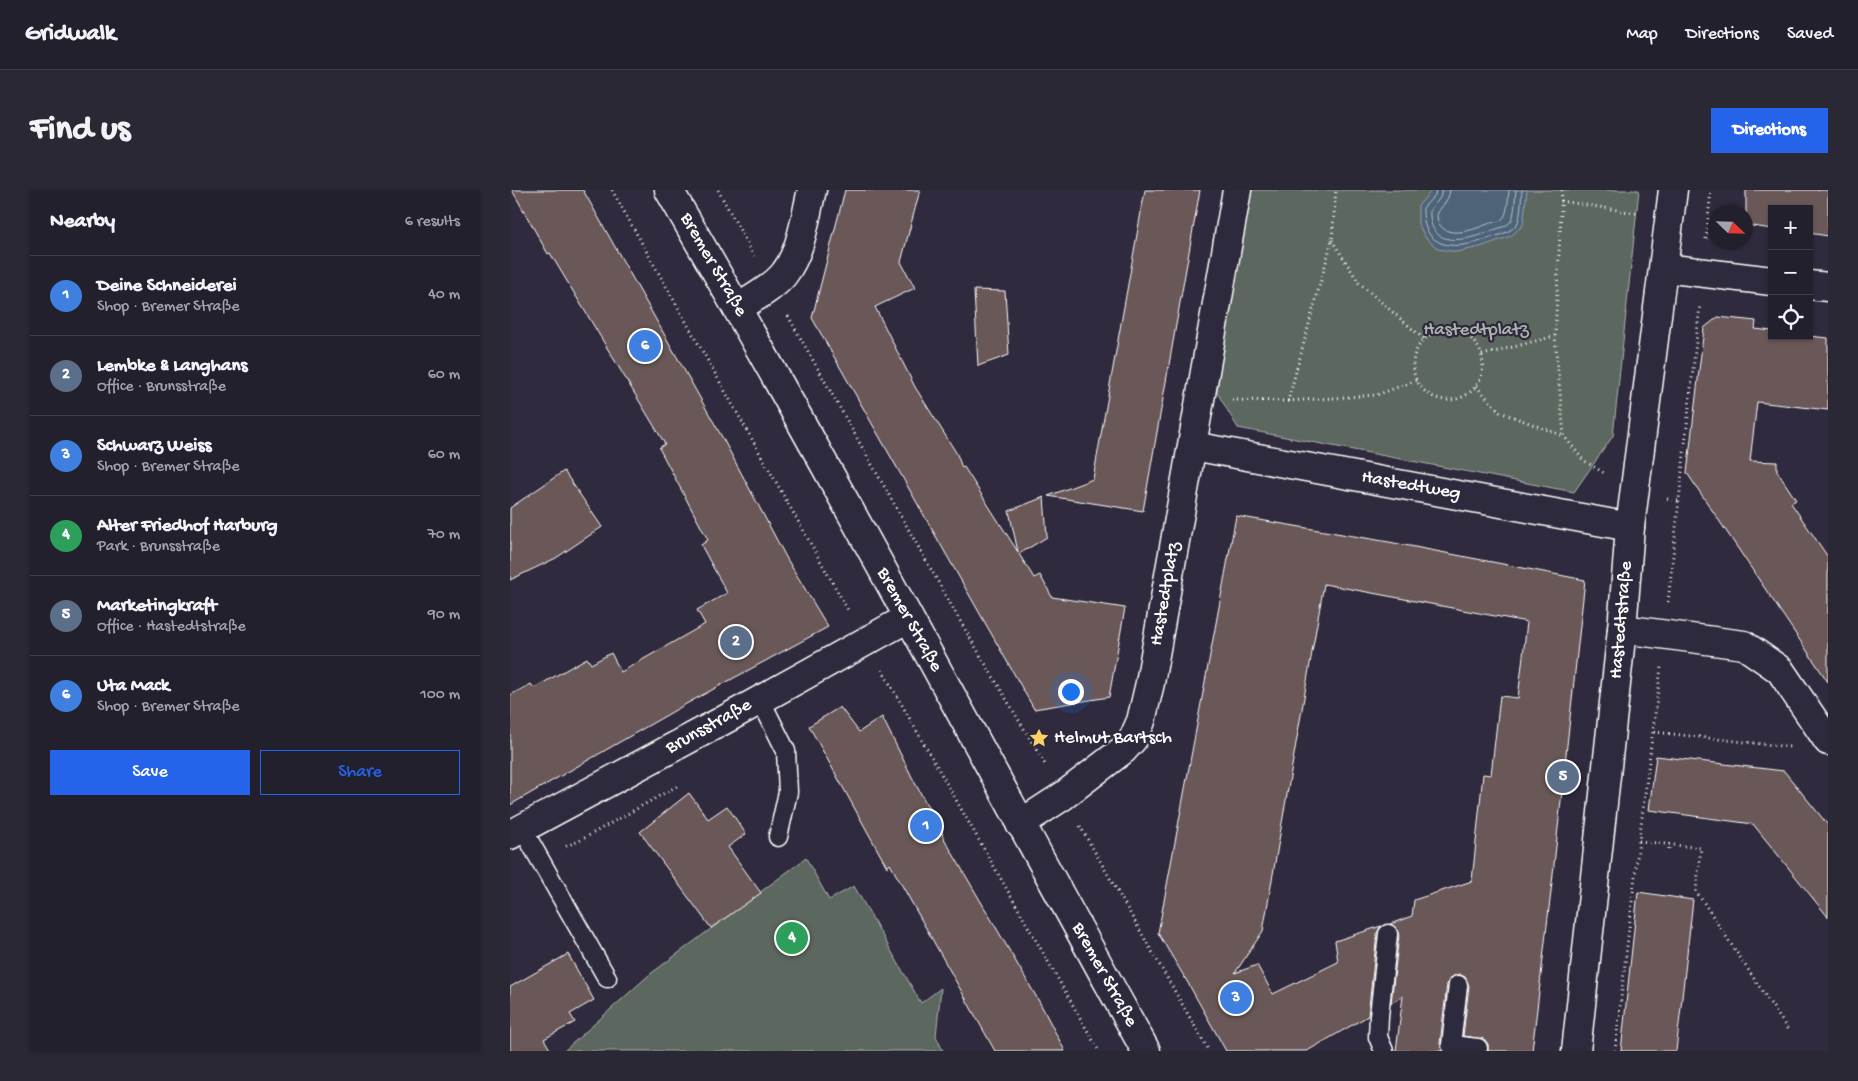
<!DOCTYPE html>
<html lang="en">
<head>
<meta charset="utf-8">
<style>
  :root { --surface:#23202e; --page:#2b2836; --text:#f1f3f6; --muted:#a3a3aa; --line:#403e4a; --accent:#2563eb }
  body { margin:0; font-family:"Gochi Hand",sans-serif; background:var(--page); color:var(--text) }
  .controls { position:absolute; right:15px; top:15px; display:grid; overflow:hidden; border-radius:0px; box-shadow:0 1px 4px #0004 }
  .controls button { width:45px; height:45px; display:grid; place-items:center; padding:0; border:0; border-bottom:1px solid var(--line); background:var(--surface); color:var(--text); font:25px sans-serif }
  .compass { position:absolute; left:1198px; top:15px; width:45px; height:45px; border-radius:50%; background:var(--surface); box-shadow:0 1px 4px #0004; rotate:113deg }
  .you { position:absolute; left:560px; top:501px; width:18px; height:18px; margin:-12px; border:4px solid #fff; border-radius:50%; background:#1a73e8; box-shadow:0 0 0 8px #1a73e833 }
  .badge { display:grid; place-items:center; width:32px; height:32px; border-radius:50%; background:var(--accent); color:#fff; font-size:16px; font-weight:700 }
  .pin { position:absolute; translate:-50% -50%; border:2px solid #fff; box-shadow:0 1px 5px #0006 }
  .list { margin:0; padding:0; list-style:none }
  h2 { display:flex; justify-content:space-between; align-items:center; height:65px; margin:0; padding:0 20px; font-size:21px }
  h2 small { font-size:16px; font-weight:400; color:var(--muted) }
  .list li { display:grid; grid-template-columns:32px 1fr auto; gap:15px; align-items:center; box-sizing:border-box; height:80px; padding:0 20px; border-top:1px solid var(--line) }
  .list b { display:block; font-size:19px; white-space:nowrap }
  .list p { margin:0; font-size:16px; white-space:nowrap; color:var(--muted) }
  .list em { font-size:16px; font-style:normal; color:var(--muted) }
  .actions { display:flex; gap:10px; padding:15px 20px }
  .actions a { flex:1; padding:11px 0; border:1px solid var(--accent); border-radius:0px; text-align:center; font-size:18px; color:var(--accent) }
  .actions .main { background:var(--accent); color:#fff }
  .icon { flex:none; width:28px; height:28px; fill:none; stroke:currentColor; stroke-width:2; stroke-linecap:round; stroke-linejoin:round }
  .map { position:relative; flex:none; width:1318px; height:861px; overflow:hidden; border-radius:0px }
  header { display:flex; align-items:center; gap:30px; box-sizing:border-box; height:70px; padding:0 25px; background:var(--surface); border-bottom:1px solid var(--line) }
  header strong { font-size:24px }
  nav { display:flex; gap:28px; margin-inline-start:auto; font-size:18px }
  .intro { display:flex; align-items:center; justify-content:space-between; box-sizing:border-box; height:120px; padding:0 30px }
  h1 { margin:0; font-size:35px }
  .button { padding:12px 22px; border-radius:0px; background:var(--accent); color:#fff; font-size:18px; font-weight:700 }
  main { display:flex; gap:30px; padding:0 30px }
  aside { flex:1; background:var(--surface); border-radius:0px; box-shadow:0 1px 4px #0004 }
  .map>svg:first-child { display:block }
  .green { fill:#5b685e; stroke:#adb4ae }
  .water { fill:#4d6378; stroke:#94a1ae }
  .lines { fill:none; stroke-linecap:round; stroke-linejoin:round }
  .shore { stroke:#b8c1c9; stroke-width:1 }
  .building { fill:#6a5858; stroke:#fff }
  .service-casing { stroke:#fff; stroke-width:21 }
  .minor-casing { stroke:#fff; stroke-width:31 }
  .secondary-casing { stroke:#fff; stroke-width:31 }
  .path { stroke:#fff; stroke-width:3; stroke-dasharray:1 4; stroke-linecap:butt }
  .service { stroke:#2f2a3d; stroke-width:18 }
  .minor { stroke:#2f2a3d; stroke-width:28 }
  .secondary { stroke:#2f2a3d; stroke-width:28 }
  .labels { text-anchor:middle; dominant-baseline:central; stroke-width:4.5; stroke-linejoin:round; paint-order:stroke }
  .street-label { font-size:19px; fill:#fff; stroke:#2f2a3d }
  .park-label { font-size:19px; fill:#adb4ae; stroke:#2f2a3d }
  .poi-label { font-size:19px; fill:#fff; stroke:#2f2a3d; text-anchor:start }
</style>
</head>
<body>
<header>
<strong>Gridwalk</strong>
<nav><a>Map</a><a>Directions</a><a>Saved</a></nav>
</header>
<div class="intro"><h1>Find us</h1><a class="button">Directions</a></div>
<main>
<aside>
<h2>Nearby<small>6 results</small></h2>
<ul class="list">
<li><span class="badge" style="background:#3f7fe0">1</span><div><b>Deine Schneiderei</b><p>Shop · Bremer Straße</p></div><em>40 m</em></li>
<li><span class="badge" style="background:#5c6f8a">2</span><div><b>Lembke &amp; Langhans</b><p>Office · Brunsstraße</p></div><em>60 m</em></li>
<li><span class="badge" style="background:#3f7fe0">3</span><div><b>Schwarz Weiss</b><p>Shop · Bremer Straße</p></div><em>60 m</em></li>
<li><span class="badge" style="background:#2e9e5b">4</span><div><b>Alter Friedhof Harburg</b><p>Park · Brunsstraße</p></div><em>70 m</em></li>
<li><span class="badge" style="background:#5c6f8a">5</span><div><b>Marketingkraft</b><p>Office · Hastedtstraße</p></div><em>90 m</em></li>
<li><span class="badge" style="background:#3f7fe0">6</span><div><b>Uta Mack</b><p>Shop · Bremer Straße</p></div><em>100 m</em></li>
</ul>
<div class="actions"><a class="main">Save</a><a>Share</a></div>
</aside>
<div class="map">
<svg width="1318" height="861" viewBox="0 0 1318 861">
  <rect width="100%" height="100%" fill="#2f2a3d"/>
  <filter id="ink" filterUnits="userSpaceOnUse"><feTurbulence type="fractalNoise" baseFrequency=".02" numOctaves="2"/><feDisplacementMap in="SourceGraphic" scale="10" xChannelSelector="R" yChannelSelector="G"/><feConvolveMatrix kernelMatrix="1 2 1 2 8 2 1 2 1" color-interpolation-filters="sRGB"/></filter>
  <g filter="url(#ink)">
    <g class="green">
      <path d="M742 0H1129L1103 246 1064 302 728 238 705 199Z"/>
      <path d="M296 668 319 710 344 696 411 813 431 798 426 846 433 861H54L139 785Z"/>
    </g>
    <path class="water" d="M922 0H1017L1013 35 1001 46 970 57 947 62 928 59 915 47 908 33V16Z"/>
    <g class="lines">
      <g class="shore">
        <path d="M926 0 925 5 913 18C912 62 948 60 980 48 989 45 1000 43 1007 34 1011 29 1011 8 1012 0"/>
        <path d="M932 0 930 8 920 20C918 60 956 51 981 41 988 38 997 37 1001 31 1005 26 1005 7 1006 0"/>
        <path d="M940 0C939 13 926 20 927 27 931 53 966 39 980 33 985 32 992 31 994 27 998 21 998 7 999 0"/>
      </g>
    </g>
    <g class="building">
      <path d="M2 0H73L212 247 277 369 318 437 176 514 0 615V505L21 494 24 498 77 468 81 474 101 463 111 482 195 434 187 420 217 403 191 355 198 350 149 258 155 254 40 63 38 64Z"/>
      <path d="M335 0H410L391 72 405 98 365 117 405 197 447 264 452 278 454 277 508 362 499 321 534 307 537 347 509 364 524 388 530 385 542 407 615 418 599 507 524 519 302 128Z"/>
      <path d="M635 0H690L633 321 538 306 583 289Z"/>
      <path d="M1236 0H1318V46L1299 43V19H1262V39L1236 35Z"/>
      <path d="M464 100 495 101 499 165 468 176Z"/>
      <path d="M1208 127 1246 131 1245 139 1262 141V146H1299L1318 148V220L1247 212 1240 271 1267 272V281L1286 310 1281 313 1318 367V492L1177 283 1194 138Z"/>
      <path d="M54 281 92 337 46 368 0 390V318Z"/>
      <path d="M726 326 879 352 1075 390 1042 693 1022 861H978V854L974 849 953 846 959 796 955 787 949 784 940 788 937 794 930 854 933 861H886L893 806 881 813 889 745 887 739 880 734 902 726 904 710 962 691 973 584 981 585 990 506 1008 508 1017 432 814 394 753 741 725 783 747 775 763 804 828 772 825 751 871 736 867 743 858 826 797 861H716L678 793 648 743Z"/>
      <path d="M330 517 349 542 372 527 405 593 433 644 432 645 530 813 555 861H485L380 674 377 677 299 536Z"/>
      <path d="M1146 566 1274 581 1318 635V727L1243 634 1139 620Z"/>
      <path d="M179 603 198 629 217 616 236 644 218 657 251 703 201 738 130 642Z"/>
      <path d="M1128 702 1183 710 1166 861H1111Z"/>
      <path d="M58 764 84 810 60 824 65 832 34 849 41 861H0V797Z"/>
    </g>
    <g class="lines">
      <defs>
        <g id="service">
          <path d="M250 509 276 561 278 602 268 647"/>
          <path d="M12 638 97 788"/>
          <path d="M948 795 941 855 968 858"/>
          <path d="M874 861 868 847 869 826 878 744"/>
        </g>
        <g id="minor">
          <path d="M1154 78 1262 91"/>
          <path d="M1299 95 1318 97"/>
          <path d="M228 118C243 108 263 98 274 84 292 61 295 27 302 0"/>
          <path d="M683 256 1120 337"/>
          <path d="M1112 439 1234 455 1270 480 1318 551"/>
          <path d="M510 634 553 606 613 560 623 549 631 531 640 493 727 0"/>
          <path d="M0 645 214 530 398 428"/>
          <path d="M1066 861 1112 439 1120 337 1163 0"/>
        </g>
        <path id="secondary" d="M159 0C324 284 477 574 636 861"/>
      </defs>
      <use href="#service" class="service-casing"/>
      <use href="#minor" class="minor-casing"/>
      <use href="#secondary" class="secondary-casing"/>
      <g class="path">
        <path d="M102 0 339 422"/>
        <path d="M208 0 244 66"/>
        <path d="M1052 0 1045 146 1054 246 1073 270 1094 283"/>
        <path d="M1051 11 1126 23"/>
        <path d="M1196 49 1201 0"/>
        <path d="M822 50 849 93 914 149"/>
        <path d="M278 126 453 436 536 576"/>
        <circle cx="938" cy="175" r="35"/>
        <path d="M972 165 1045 146"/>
        <path d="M966 196 990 222 1054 246"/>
        <path d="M722 210 778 211 822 50 826 0"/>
        <path d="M778 211 867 205 907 190"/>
        <path d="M1157 309 1169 311"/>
        <path d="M1158 412 1190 115"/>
        <path d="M372 480 589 861"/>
        <path d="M1144 542 1280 557"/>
        <path d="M570 636 699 861"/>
        <path d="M1129 651 1191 658 1186 701 1278 840"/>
        <path d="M56 656 69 651 169 595"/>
        <path d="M1159 659V654"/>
        <path d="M1105 861 1129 651 1151 477"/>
      </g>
      <use href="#service" class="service"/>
      <use href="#minor" class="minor"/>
      <use href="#secondary" class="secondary"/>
    </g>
  </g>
  <defs>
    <symbol id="sight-bare" viewBox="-9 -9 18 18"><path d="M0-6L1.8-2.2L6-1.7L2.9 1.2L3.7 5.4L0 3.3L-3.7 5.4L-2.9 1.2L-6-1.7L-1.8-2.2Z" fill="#ffd166" stroke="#2f2a3d" stroke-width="2.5" paint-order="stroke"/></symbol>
  </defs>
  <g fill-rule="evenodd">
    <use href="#sight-bare" x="515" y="534" width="28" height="28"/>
  </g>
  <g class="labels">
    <g class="street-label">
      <text transform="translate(203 75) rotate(60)">Bremer Straße</text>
      <text transform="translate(901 296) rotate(10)">Hastedtweg</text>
      <text transform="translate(656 404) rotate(-80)">Hastedtplatz</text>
      <text transform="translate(399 430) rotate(61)">Bremer Straße</text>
      <text transform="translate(1112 430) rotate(-85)">Hastedtstraße</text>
      <text transform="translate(199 537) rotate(-29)">Brunsstraße</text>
      <text transform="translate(594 785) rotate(61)">Bremer Straße</text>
    </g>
    <g class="park-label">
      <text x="966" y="140">Hastedtplatz</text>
    </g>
    <g class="poi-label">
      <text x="544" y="548">Helmut Bartsch</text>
    </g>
  </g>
</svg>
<div class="controls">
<button>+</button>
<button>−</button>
<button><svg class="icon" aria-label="locate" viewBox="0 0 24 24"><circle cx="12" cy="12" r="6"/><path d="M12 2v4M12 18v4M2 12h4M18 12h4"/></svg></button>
</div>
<svg class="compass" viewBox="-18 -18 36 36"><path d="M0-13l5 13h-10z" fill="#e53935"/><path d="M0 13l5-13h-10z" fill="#a3a3aa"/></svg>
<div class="you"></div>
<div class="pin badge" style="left:416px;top:636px;background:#3f7fe0">1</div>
<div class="pin badge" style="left:226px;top:452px;background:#5c6f8a">2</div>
<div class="pin badge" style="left:726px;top:808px;background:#3f7fe0">3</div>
<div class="pin badge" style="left:282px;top:748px;background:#2e9e5b">4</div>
<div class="pin badge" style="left:1053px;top:587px;background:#5c6f8a">5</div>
<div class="pin badge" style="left:135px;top:156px;background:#3f7fe0">6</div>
</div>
</main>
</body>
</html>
